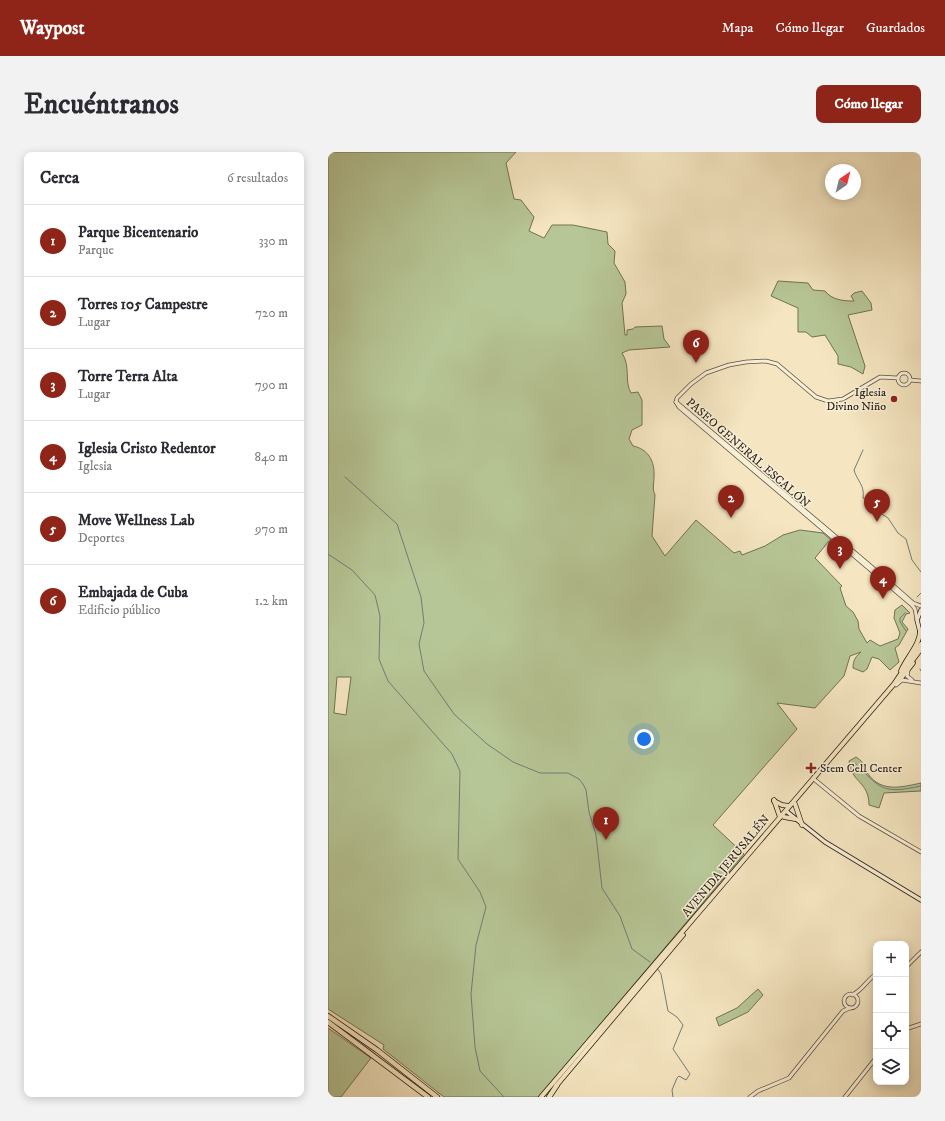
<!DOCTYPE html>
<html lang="es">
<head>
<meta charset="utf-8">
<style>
  :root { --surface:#fff; --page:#f2f2f3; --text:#2b2b33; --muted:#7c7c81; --line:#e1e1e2; --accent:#8f2418 }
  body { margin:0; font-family:"IM FELL DW Pica",serif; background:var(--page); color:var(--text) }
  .controls { position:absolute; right:12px; bottom:12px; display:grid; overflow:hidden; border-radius:8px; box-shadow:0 2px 10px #0003 }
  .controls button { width:36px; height:36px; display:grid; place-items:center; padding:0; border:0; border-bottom:1px solid var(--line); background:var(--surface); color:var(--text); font:20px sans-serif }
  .compass { position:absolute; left:497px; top:12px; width:36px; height:36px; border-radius:50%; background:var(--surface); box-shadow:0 2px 10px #0003; rotate:35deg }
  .you { position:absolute; left:316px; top:587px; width:14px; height:14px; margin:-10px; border:3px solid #fff; border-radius:50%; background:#1a73e8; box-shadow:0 0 0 6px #1a73e833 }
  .badge { display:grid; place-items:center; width:26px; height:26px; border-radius:50%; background:var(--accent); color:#fff; font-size:13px; font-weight:700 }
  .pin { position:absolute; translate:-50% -33px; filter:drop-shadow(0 1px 2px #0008) }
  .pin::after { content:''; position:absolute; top:21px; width:14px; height:12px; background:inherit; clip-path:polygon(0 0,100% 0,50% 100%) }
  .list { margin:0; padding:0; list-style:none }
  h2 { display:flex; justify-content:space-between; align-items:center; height:52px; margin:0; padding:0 16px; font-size:17px }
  h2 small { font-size:13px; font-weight:400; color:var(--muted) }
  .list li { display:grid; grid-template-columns:26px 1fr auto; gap:12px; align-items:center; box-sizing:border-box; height:72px; padding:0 16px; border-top:1px solid var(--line) }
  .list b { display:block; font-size:15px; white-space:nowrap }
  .list p { margin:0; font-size:13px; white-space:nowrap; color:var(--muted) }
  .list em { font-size:13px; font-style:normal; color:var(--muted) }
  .icon { flex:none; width:22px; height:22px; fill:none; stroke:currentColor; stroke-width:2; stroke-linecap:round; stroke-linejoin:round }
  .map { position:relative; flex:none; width:593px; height:945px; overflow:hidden; border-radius:8px }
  header { display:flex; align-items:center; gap:24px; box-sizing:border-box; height:56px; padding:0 20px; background:var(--accent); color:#fff }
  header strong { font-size:19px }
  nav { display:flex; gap:22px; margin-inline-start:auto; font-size:14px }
  .intro { display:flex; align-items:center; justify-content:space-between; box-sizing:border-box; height:96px; padding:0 24px }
  h1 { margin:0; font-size:28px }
  .button { padding:10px 18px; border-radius:8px; background:var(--accent); color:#fff; font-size:14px; font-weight:700 }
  main { display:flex; gap:24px; padding:0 24px }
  aside { flex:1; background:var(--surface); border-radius:8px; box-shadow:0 2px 10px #0003 }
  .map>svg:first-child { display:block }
  .green { fill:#b7c696; stroke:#707254; fill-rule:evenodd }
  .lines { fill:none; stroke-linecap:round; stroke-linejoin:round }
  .stream { stroke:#707d78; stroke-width:1 }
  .tertiary-casing { stroke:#5c4f3e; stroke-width:4.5 }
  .secondary-casing { stroke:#291d13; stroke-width:5 }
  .primary-casing { stroke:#291d13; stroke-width:5.5 }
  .trunk-casing { stroke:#291d13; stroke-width:6 }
  .tertiary { stroke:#f8efd7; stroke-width:3 }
  .secondary { stroke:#f8efd7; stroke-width:3.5 }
  .primary { stroke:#f5e6c1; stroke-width:4 }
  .trunk { stroke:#f5e6c1; stroke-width:4.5 }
  .poi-dot { fill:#8f2418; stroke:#f8efd7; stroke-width:1.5 }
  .labels { text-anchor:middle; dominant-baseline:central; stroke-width:3; stroke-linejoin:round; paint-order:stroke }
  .poi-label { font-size:12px; fill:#291d13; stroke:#f8efd7; text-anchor:end }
  .street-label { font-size:12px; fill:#291d13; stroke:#f8efd7 }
</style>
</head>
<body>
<header>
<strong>Waypost</strong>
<nav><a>Mapa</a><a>Cómo llegar</a><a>Guardados</a></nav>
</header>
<div class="intro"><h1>Encuéntranos</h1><a class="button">Cómo llegar</a></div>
<main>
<aside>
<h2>Cerca<small>6 resultados</small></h2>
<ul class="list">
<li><span class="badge">1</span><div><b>Parque Bicentenario</b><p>Parque</p></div><em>330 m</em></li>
<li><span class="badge">2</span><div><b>Torres 105 Campestre</b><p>Lugar</p></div><em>720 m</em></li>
<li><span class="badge">3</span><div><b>Torre Terra Alta</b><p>Lugar</p></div><em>790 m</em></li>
<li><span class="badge">4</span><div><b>Iglesia Cristo Redentor</b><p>Iglesia</p></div><em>840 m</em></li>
<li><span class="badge">5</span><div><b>Move Wellness Lab</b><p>Deportes</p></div><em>970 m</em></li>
<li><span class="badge">6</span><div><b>Embajada de Cuba</b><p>Edificio público</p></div><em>1.2 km</em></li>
</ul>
</aside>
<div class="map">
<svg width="593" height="945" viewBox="0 0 593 945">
  <rect width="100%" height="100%" fill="#f5e6c1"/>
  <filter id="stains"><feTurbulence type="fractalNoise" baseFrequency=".005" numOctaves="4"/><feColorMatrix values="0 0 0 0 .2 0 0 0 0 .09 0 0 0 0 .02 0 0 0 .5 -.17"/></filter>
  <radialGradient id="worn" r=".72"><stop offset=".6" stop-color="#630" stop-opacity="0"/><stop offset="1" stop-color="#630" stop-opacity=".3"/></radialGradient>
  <g class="green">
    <path d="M0 0H188L178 11 186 47 193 48 206 65 201 79 216 86 224 73H245L279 80 280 92 287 99 286 111 297 130 298 142 294 151 297 183H299V178L305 177 307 175 334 174 336 187 342 195 301 198 294 201C303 215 296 229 303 241L310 240 314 248V273L304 278 301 287 305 294C320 297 327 309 326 325 326 332 324 336 327 343L324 384 337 404 368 368 406 401 412 399 414 403 437 394 455 383 472 378 495 381 505 390 501 389 487 406 514 434 512 436 518 454 525 460 530 469 531 477 539 491 542 488 552 494 570 487 572 481 566 466 567 458 574 453 582 461 578 462 574 470 580 477 571 493 567 496 571 510 562 518 551 507 544 505 539 517 535 520 525 516C525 508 528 504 533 500L522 504 516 524 487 556 449 551 469 577 385 673 416 702 211 945H116L55 897 56 893 0 857ZM9 525H23L18 563 6 561Z"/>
    <path d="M450 129 480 131 485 138 497 139C504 148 515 149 526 149L523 144 526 141 534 139 543 151 544 158 520 163 537 214 535 222 523 215 510 212V204L497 183 484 185 478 180H470V156L443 144Z"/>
    <path d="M528 605C540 613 534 615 540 622 554 641 574 635 593 631V639L556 641 551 656 541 653C541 629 523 631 521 609Z"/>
    <path d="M430 837 435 843 420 860 391 874 388 866 409 856Z"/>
    <path d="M0 876 43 906 13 945H4L0 942Z"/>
  </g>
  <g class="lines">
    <g class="stream">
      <path d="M535 298 526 318C529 329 537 333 535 346L543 350 549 359 560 366 570 381 578 387 584 408 593 420"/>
      <path d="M17 325 69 372 93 445 96 471 91 492 96 519 126 562 159 592 185 610 212 621H240L251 627 255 632 258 638 261 660 268 683 274 736 292 764 304 797 322 810"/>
      <path d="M0 402 24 418 47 443 52 464 51 507 60 529 124 602 132 619 130 707 152 740 158 755 148 793 143 842 147 895 152 919 176 945"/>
      <path d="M589 445 593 441"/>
      <path d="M577 461 572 466V470L578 479"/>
      <path d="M592 517 593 519"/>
      <path d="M527 611C554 638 554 642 593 634"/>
      <path d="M329 816 333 822 340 859 349 865 355 873 345 897 362 922 358 928 351 924 349 926 344 938 345 945"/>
    </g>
    <defs>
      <g id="tertiary">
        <circle cx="576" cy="227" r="6"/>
        <path d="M582 228 593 229"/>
        <path d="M348 250 351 255 584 453 587 457 589 468"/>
        <path d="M348 250 552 422 585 451 593 454"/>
        <path d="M348 250 349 246 363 232 378 221 401 213 418 210 438 209 449 212 488 245 500 249 515 247 552 225 570 226"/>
        <path d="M580 519 579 524 584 528"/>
        <path d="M568 533 574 528 593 531"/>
        <path d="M487 628 531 664 593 700"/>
        <path d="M578 815 593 800"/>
        <circle cx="523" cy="849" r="7"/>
        <path d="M524 843C534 839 539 828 548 822"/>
        <path d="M578 877 593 872"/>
        <path d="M422 945 430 939 461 926 515 859 522 856"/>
        <path d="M517 945 548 906"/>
      </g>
      <g id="secondary">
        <path d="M592 480 589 468 593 458"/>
        <path d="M458 659 497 690 593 748"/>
      </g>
      <g id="primary">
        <path d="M581 513 593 497"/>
        <path d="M573 519C578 506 593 492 592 478"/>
        <path d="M571 529 585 511"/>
        <path d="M446 648 452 665"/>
        <path d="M446 649 454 653 461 654"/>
        <path d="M467 652 474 673"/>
        <path d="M456 665 467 667"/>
        <path d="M228 934 355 783"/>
        <path d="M213 945 566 532 593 492"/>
      </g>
      <g id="trunk">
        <path d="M0 864 49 898 109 945"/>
        <path d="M0 870 100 945"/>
        <path d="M221 945 229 933"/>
      </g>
    </defs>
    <use href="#tertiary" class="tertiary-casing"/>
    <use href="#secondary" class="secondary-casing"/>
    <use href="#primary" class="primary-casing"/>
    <use href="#trunk" class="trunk-casing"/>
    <use href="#tertiary" class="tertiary"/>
    <use href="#secondary" class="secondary"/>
    <use href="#primary" class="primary"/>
    <use href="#trunk" class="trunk"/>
  </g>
  <g class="poi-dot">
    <circle cx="566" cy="247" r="4"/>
    <path d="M481 610h4v4h4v4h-4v4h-4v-4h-4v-4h4z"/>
  </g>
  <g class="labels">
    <g class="poi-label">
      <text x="558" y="240">Iglesia<tspan x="558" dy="14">Divino Niño</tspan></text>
      <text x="492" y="616" text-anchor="start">Stem Cell Center</text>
    </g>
    <g class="street-label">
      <text transform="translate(420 301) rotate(41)">PASEO GENERAL ESCALÓN</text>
      <text transform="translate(398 714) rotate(-50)">AVENIDA JERUSALÉN</text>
    </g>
  </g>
  <rect width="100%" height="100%" filter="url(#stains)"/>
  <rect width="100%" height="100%" fill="url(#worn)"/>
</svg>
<div class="controls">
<button>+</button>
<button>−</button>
<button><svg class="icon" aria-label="locate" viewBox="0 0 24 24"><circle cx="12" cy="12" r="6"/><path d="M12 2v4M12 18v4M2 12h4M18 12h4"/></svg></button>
<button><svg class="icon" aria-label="layers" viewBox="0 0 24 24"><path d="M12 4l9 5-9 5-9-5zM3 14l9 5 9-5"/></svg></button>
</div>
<svg class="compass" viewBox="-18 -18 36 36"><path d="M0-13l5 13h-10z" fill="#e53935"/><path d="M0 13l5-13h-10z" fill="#7c7c81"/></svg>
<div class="you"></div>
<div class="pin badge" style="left:278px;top:688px">1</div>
<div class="pin badge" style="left:403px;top:366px">2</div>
<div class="pin badge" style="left:512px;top:417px">3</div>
<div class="pin badge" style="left:555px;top:447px">4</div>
<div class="pin badge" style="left:549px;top:370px">5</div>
<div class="pin badge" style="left:368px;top:211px">6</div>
</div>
</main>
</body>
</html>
